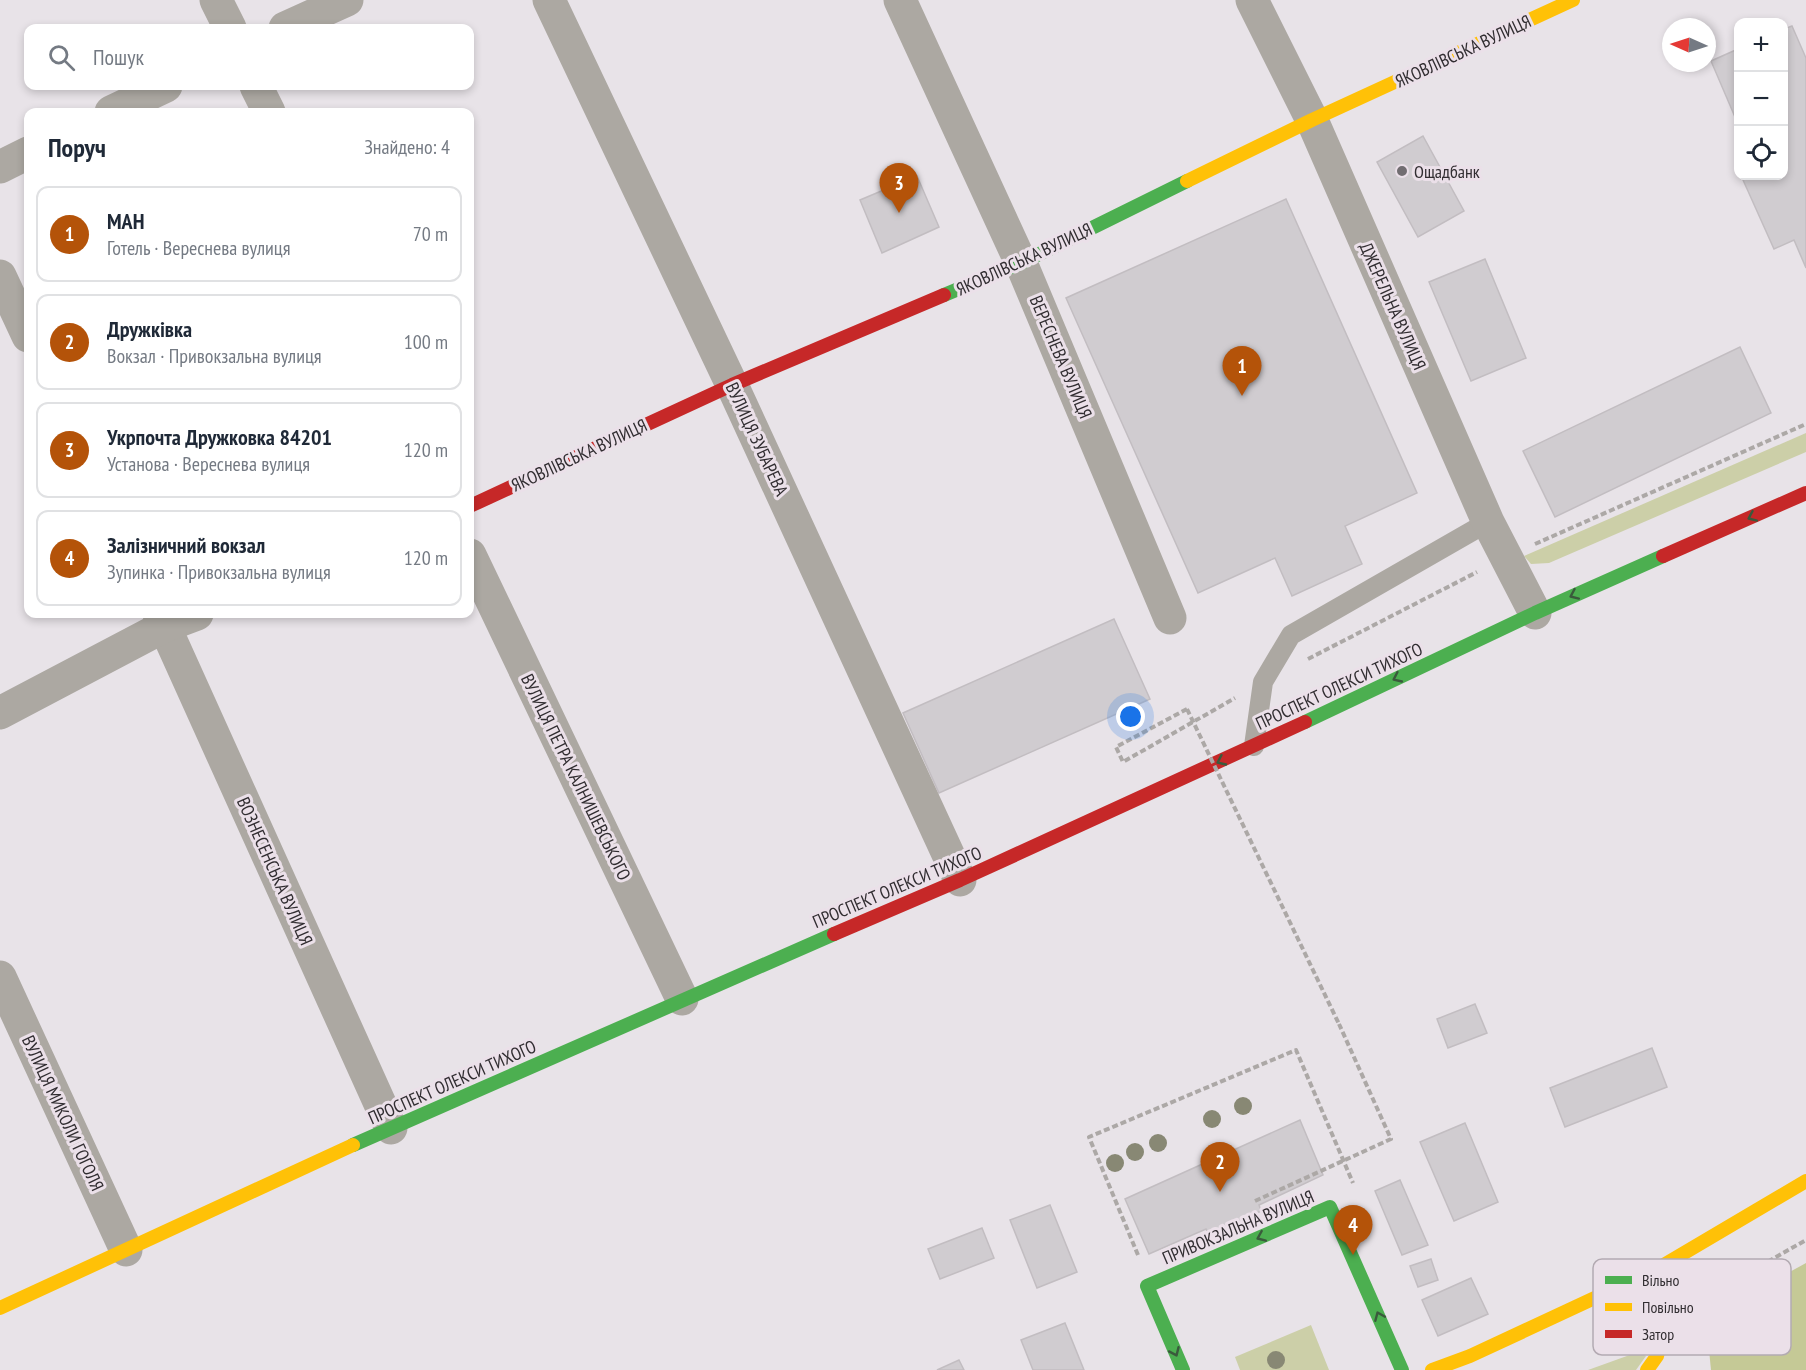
<!DOCTYPE html>
<html lang="uk">
<head>
<meta charset="utf-8">
<style>
  :root { --surface:#fff; --page:#f6f6f7; --text:#1f2937; --muted:#747a83; --line:#e0e1e3; --accent:#b45309 }
  body { margin:0; font-family:"PT Sans Narrow",sans-serif; background:var(--page); color:var(--text) }
  .controls { position:absolute; right:18px; top:18px; display:grid; overflow:hidden; border-radius:12px; box-shadow:0 3px 9px #0003 }
  .controls button { width:54px; height:54px; display:grid; place-items:center; padding:0; border:0; border-bottom:2px solid var(--line); background:var(--surface); color:var(--text); font:30px sans-serif }
  .compass { position:absolute; left:1662px; top:18px; width:54px; height:54px; border-radius:50%; background:var(--surface); box-shadow:0 3px 9px #0003; rotate:273deg }
  .you { position:absolute; left:1131px; top:717px; width:21px; height:21px; margin:-15px; border:4px solid #fff; border-radius:50%; background:#1a73e8; box-shadow:0 0 0 9px #1a73e833 }
  .badge { display:grid; place-items:center; width:39px; height:39px; border-radius:50%; background:var(--accent); color:#fff; font-size:20px; font-weight:700 }
  .pin { position:absolute; translate:-50% -50px; filter:drop-shadow(0 2px 3px #0008) }
  .pin::after { content:''; position:absolute; top:32px; width:21px; height:18px; background:inherit; clip-path:polygon(0 0,100% 0,50% 100%) }
  .list { margin:0; padding:0; list-style:none }
  h2 { display:flex; justify-content:space-between; align-items:center; height:78px; margin:0; padding:0 24px; font-size:26px }
  h2 small { font-size:20px; font-weight:400; color:var(--muted) }
  .list li { display:grid; grid-template-columns:39px 1fr auto; gap:18px; align-items:center; box-sizing:border-box; height:96px; margin:0 12px 12px; padding:0 12px; border:2px solid var(--line); border-radius:12px }
  .list b { display:block; font-size:22px; white-space:nowrap }
  .list p { margin:0; font-size:20px; white-space:nowrap; color:var(--muted) }
  .list em { font-size:20px; font-style:normal; color:var(--muted) }
  .icon { flex:none; width:33px; height:33px; fill:none; stroke:currentColor; stroke-width:2; stroke-linecap:round; stroke-linejoin:round }
  .map { position:relative; flex:none; width:1806px; height:1370px; overflow:hidden }
  .search { position:absolute; background:var(--surface); box-shadow:0 3px 9px #0003; left:24px; top:24px; width:450px; height:66px; display:flex; align-items:center; gap:15px; box-sizing:border-box; padding:0 21px; border-radius:12px; color:var(--muted); font-size:22px }
  .panel { position:absolute; background:var(--surface); box-shadow:0 3px 9px #0003; left:24px; top:108px; width:450px; height:510px; border-radius:12px }
  .map>svg:first-child { display:block }
  .green { fill:#cccfa8 }
  .forest { fill:#c5c996 }
  .building { fill:#d0ccd0; stroke:#c2bdc1; stroke-width:1.5 }
  .lines { fill:none; stroke-linecap:round; stroke-linejoin:round }
  .path { stroke:#aca8a6; stroke-width:4; stroke-dasharray:6 3; stroke-linecap:butt }
  .lane { stroke:#aca8a2; stroke-width:20 }
  .street { stroke:#aca8a2; stroke-width:33 }
  .fast { stroke:#4caf50; stroke-width:14 }
  .slow { stroke:#ffc107; stroke-width:14 }
  .jam { stroke:#c62828; stroke-width:14 }
  .path-bridge { stroke:#aca8a6; stroke-width:4; stroke-dasharray:6 3; stroke-linecap:butt }
  .tree { fill:#888874 }
  .oneway { stroke:#3a5a3c }
  .poi-dot { fill:#716d71; stroke:#ebe0e9; stroke-width:2 }
  .labels { text-anchor:middle; dominant-baseline:central; stroke-width:6; stroke-linejoin:round; paint-order:stroke }
  .street-label { font-size:18px; fill:#312d31; stroke:#ebe0e9 }
  .poi-label { font-size:18px; fill:#312d31; stroke:#ebe0e9; text-anchor:start }
  .key { fill:#ebe0e9; stroke:#b3aab2; stroke-width:1.5 }
  .key-label { font-size:16px; fill:#312d31 }
</style>
</head>
<body>
<div class="map">
<svg width="1806" height="1370" viewBox="0 0 1806 1370">
  <rect width="100%" height="100%" fill="#e8e3e8"/>
  <g class="green">
    <path d="M1806 433V452L1549 563 1531 564 1524 556Z"/>
    <path d="M1311 1325 1329 1370H1240L1235 1357Z"/>
    <path d="M1638 1352 1646 1356 1636 1370H1588Z"/>
  </g>
  <path class="forest" d="M1806 1263V1370H1711L1709 1350 1786 1274Z"/>
  <g class="building">
    <path d="M1792 26 1806 58V268L1794 240 1774 249 1743 180 1753 176H1784V29Z"/>
    <path d="M1738 49V124L1711 61Z"/>
    <path d="M1423 136 1464 211 1418 237 1377 162Z"/>
    <path d="M917 176 939 227 882 253 860 200Z"/>
    <path d="M1286 199 1417 493 1345 526 1362 564 1292 596 1275 558 1198 593 1066 298Z"/>
    <path d="M1485 259 1526 358 1471 381 1429 282Z"/>
    <path d="M1740 347 1771 413 1555 517 1523 451Z"/>
    <path d="M1114 619 1150 699 939 793 903 713Z"/>
    <path d="M1475 1004 1487 1033 1448 1048 1437 1019Z"/>
    <path d="M1652 1048 1667 1087 1565 1127 1550 1088Z"/>
    <path d="M1300 1120 1323 1175 1259 1205 1261 1211 1209 1235 1206 1229 1149 1254 1125 1199Z"/>
    <path d="M1465 1123 1498 1202 1454 1221 1420 1142Z"/>
    <path d="M1400 1180 1428 1245 1402 1255 1375 1191Z"/>
    <path d="M1050 1205 1077 1272 1037 1288 1010 1220Z"/>
    <path d="M982 1228 994 1258 940 1279 928 1249Z"/>
    <path d="M1431 1259 1438 1280 1418 1287 1410 1266Z"/>
    <path d="M1471 1278 1488 1314 1438 1336 1422 1300Z"/>
    <path d="M1065 1323 1084 1370H1033L1021 1340Z"/>
    <path d="M959 1360 964 1370H937Z"/>
  </g>
  <g class="lines">
    <g class="path">
      <path d="M1535 544 1806 424"/>
      <path d="M1308 659 1477 572"/>
      <path d="M1187 709 1116 747 1123 762 1235 698"/>
      <path d="M1255 1201 1391 1139 1339 1024"/>
      <path d="M1138 1255 1089 1137 1296 1050 1353 1183"/>
      <path d="M1697 1340 1739 1278 1806 1240"/>
    </g>
    <path class="lane" d="M1254 746 1263 682 1291 635 1488 522"/>
    <g class="street">
      <path d="M216 0 230 28"/>
      <path d="M549 0 732 385 960 880"/>
      <path d="M900 0 1021 263 1170 618"/>
      <path d="M1252 0 1312 120 1488 522 1535 613"/>
      <path d="M285 28 347 0"/>
      <path d="M256 86 269 112"/>
      <path d="M111 112 166 86"/>
      <path d="M0 167 28 153"/>
      <path d="M0 276 28 336"/>
      <path d="M470 555 682 999"/>
      <path d="M159 614 391 1128"/>
      <path d="M0 713 165 626 197 614"/>
      <path d="M0 977 126 1250"/>
    </g>
    <g class="fast">
      <path d="M944 295 1021 263 1187 181"/>
      <path d="M1305 722 1535 613 1663 556"/>
      <path d="M353 1145 834 934"/>
      <path d="M1183 1370 1147 1286 1330 1207 1402 1370"/>
    </g>
    <g class="slow">
      <path d="M1187 181 1312 120 1573 0"/>
      <path d="M1657 1269 1806 1181"/>
      <path d="M0 1308 353 1145"/>
      <path d="M1432 1370 1470 1356 1657 1269 1671 1302 1657 1356 1647 1370"/>
    </g>
    <g class="jam">
      <path d="M470 506 732 385 944 295"/>
      <path d="M1663 556 1806 493"/>
      <path d="M834 934 960 880 1305 722"/>
    </g>
    <path class="path-bridge" d="M1187 709 1339 1024"/>
  </g>
  <g class="tree">
    <circle cx="1243" cy="1106" r="9"/>
    <circle cx="1212" cy="1119" r="9"/>
    <circle cx="1158" cy="1143" r="9"/>
    <circle cx="1135" cy="1152" r="9"/>
    <circle cx="1115" cy="1163" r="9"/>
    <circle cx="1276" cy="1360" r="9"/>
  </g>
  <defs><path id="oneway-chevron" d="M-2-3.5L2.5 0L-2 3.5" fill="none" stroke-width="1.6" stroke-linecap="round" stroke-linejoin="round" transform="scale(1.5)"/></defs>
  <g class="oneway">
    <use href="#oneway-chevron" transform="translate(1752 517) rotate(156)"/>
    <use href="#oneway-chevron" transform="translate(1574 595) rotate(156)"/>
    <use href="#oneway-chevron" transform="translate(1397 678) rotate(155)"/>
    <use href="#oneway-chevron" transform="translate(1221 761) rotate(155)"/>
    <use href="#oneway-chevron" transform="translate(1261 1237) rotate(157)"/>
    <use href="#oneway-chevron" transform="translate(1379 1316) rotate(-113)"/>
    <use href="#oneway-chevron" transform="translate(1175 1352) rotate(66)"/>
  </g>
  <circle class="poi-dot" cx="1402" cy="171" r="6"/>
  <g class="labels">
    <g class="street-label">
      <text transform="translate(1463 51) rotate(-25)">ЯКОВЛІВСЬКА ВУЛИЦЯ</text>
      <text transform="translate(1024 259) rotate(-25)">ЯКОВЛІВСЬКА ВУЛИЦЯ</text>
      <text transform="translate(1393 306) rotate(66)">ДЖЕРЕЛЬНА ВУЛИЦЯ</text>
      <text transform="translate(1061 357) rotate(67)">ВЕРЕСНЕВА ВУЛИЦЯ</text>
      <text transform="translate(757 439) rotate(65)">ВУЛИЦЯ ЗУБАРЕВА</text>
      <text transform="translate(579 455) rotate(-25)">ЯКОВЛІВСЬКА ВУЛИЦЯ</text>
      <text transform="translate(1339 686) rotate(-25)">ПРОСПЕКТ ОЛЕКСИ ТИХОГО</text>
      <text transform="translate(576 777) rotate(64)">ВУЛИЦЯ ПЕТРА КАЛНИШЕВСЬКОГО</text>
      <text transform="translate(275 871) rotate(66)">ВОЗНЕСЕНСЬКА ВУЛИЦЯ</text>
      <text transform="translate(897 887) rotate(-23)">ПРОСПЕКТ ОЛЕКСИ ТИХОГО</text>
      <text transform="translate(452 1082) rotate(-24)">ПРОСПЕКТ ОЛЕКСИ ТИХОГО</text>
      <text transform="translate(63 1113) rotate(65)">ВУЛИЦЯ МИКОЛИ ГОГОЛЯ</text>
      <text transform="translate(1238 1227) rotate(-23)">ПРИВОКЗАЛЬНА ВУЛИЦЯ</text>
    </g>
    <g class="poi-label">
      <text x="1414" y="171">Ощадбанк</text>
    </g>
  </g>
  <rect x="1593" y="1259" width="198" height="96" rx="9" class="key"/>
  <rect x="1605" y="1276" width="27" height="8" fill="#4caf50"/>
  <rect x="1605" y="1303" width="27" height="8" fill="#ffc107"/>
  <rect x="1605" y="1330" width="27" height="8" fill="#c62828"/>
  <g class="key-label">
    <text x="1642" y="1286">Вільно</text>
    <text x="1642" y="1313">Повільно</text>
    <text x="1642" y="1340">Затор</text>
  </g>
</svg>
<div class="controls">
<button>+</button>
<button>−</button>
<button><svg class="icon" aria-label="locate" viewBox="0 0 24 24"><circle cx="12" cy="12" r="6"/><path d="M12 2v4M12 18v4M2 12h4M18 12h4"/></svg></button>
</div>
<svg class="compass" viewBox="-18 -18 36 36"><path d="M0-13l5 13h-10z" fill="#e53935"/><path d="M0 13l5-13h-10z" fill="#747a83"/></svg>
<div class="you"></div>
<div class="pin badge" style="left:1242px;top:396px">1</div>
<div class="pin badge" style="left:1220px;top:1192px">2</div>
<div class="pin badge" style="left:899px;top:213px">3</div>
<div class="pin badge" style="left:1353px;top:1255px">4</div>
<div class="search"><svg class="icon" aria-label="search" viewBox="0 0 24 24"><circle cx="10" cy="10" r="6"/><path d="M15 15l6 6"/></svg>Пошук</div>
<section class="panel">
<h2>Поруч<small>Знайдено: 4</small></h2>
<ul class="list">
<li><span class="badge">1</span><div><b>МАН</b><p>Готель · Вереснева вулиця</p></div><em>70 m</em></li>
<li><span class="badge">2</span><div><b>Дружківка</b><p>Вокзал · Привокзальна вулиця</p></div><em>100 m</em></li>
<li><span class="badge">3</span><div><b>Укрпочта Дружковка 84201</b><p>Установа · Вереснева вулиця</p></div><em>120 m</em></li>
<li><span class="badge">4</span><div><b>Залізничний вокзал</b><p>Зупинка · Привокзальна вулиця</p></div><em>120 m</em></li>
</ul>
</section>
</div>
</body>
</html>
